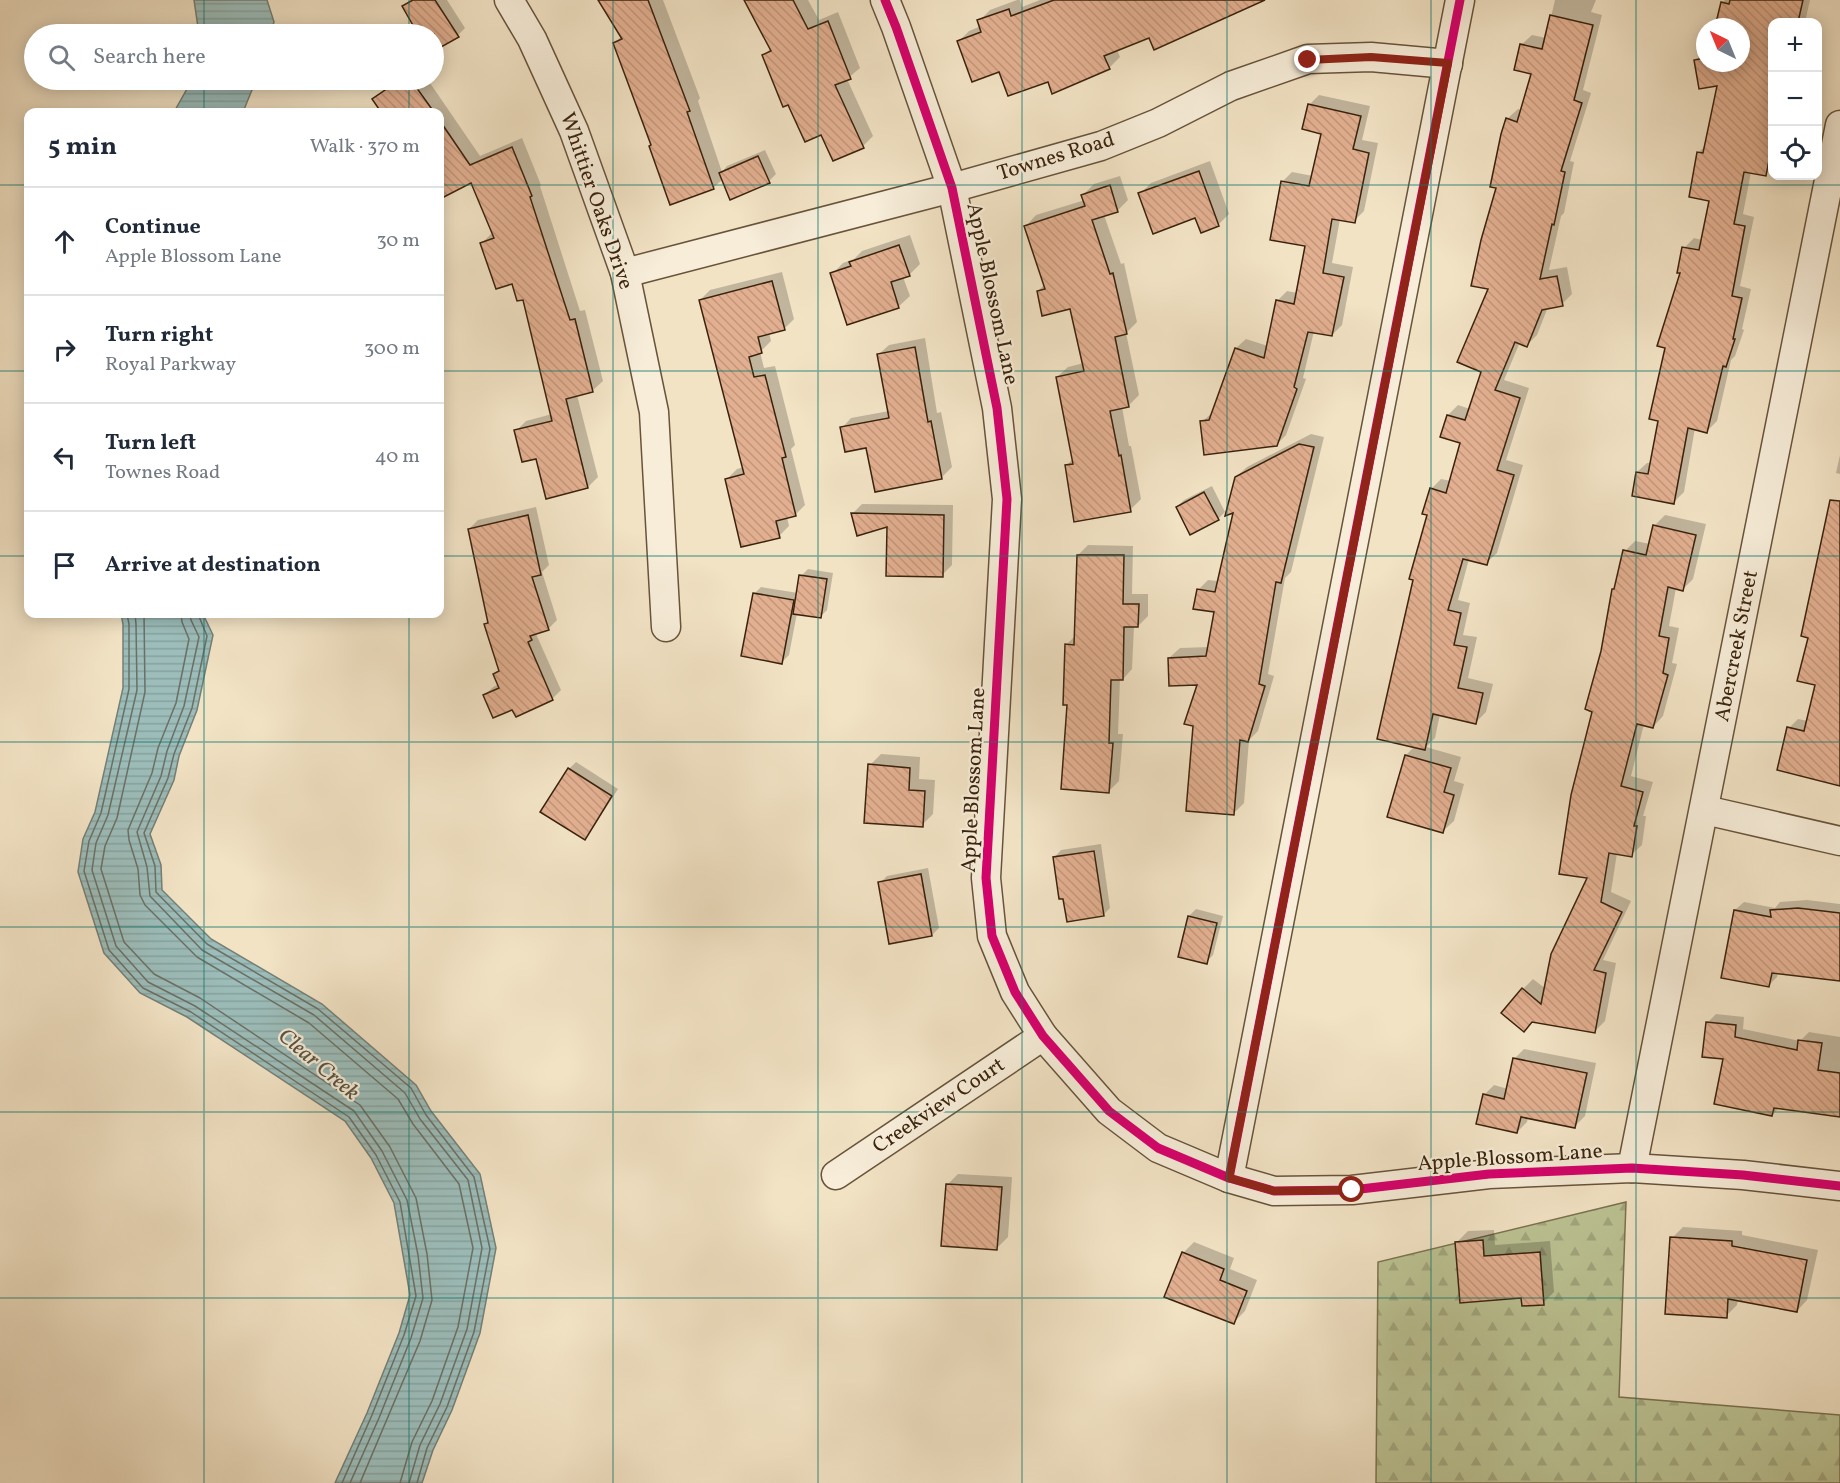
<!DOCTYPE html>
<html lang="en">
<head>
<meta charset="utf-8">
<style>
  :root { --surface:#fff; --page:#f6f6f7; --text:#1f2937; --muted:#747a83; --line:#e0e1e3 }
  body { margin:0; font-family:Vollkorn,serif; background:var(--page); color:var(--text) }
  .controls { position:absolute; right:18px; top:18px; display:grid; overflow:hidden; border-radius:12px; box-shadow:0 3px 15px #0003 }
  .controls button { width:54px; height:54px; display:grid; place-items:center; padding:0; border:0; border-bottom:2px solid var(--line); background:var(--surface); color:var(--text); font:30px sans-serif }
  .compass { position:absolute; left:1696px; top:18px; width:54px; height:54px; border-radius:50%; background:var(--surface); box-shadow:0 3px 15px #0003; rotate:317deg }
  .stop { position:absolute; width:18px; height:18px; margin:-14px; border:4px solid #8f2418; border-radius:50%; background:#fff }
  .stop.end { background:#8f2418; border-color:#fff; box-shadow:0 2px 6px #0008 }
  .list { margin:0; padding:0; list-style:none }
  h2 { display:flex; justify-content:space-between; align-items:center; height:78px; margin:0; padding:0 24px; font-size:26px }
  h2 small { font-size:20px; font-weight:400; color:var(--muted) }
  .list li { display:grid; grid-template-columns:39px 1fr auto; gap:18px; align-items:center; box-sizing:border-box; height:108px; padding:0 24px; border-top:2px solid var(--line) }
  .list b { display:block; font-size:22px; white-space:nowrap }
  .list p { margin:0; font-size:20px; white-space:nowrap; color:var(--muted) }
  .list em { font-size:20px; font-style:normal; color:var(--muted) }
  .icon { flex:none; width:33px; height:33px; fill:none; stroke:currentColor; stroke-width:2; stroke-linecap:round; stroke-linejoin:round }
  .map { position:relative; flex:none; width:1840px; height:1483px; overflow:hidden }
  .search { position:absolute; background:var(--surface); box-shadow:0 3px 15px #0003; left:24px; top:24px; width:420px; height:66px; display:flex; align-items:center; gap:15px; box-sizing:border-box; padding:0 21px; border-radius:33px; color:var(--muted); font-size:22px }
  .panel { position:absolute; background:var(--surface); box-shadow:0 3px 15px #0003; left:24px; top:108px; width:420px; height:510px; border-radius:12px }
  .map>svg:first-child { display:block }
  .forest { fill:url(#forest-firs); stroke:#7b7350; stroke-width:1.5 }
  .water { fill:url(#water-rules); stroke:#757f75; stroke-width:1.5 }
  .shadow { fill:#0003 }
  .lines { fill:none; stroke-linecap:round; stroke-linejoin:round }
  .shore { stroke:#6b7064; stroke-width:1.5 }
  .building { fill:url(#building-back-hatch); stroke:#3a230d; stroke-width:1.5 }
  .street-casing { stroke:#68533b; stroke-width:31 }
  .street { stroke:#f7edd9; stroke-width:28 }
  .cycleway-casing { stroke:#f7edd9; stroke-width:13 }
  .cycleway { stroke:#d6006c; stroke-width:9 }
  .route { stroke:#8f2418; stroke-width:8 }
  .grid { fill:none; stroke:#0f766e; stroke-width:1.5; stroke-opacity:0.55 }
  .labels { text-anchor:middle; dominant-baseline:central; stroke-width:4.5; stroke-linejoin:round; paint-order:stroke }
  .street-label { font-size:21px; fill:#3a230d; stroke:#f7edd9 }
  .water-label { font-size:22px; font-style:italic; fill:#575141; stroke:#f7edd9 }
</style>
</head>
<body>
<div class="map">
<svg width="1840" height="1483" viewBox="0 0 1840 1483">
  <defs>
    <pattern id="forest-firs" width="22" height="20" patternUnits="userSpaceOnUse" patternTransform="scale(1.5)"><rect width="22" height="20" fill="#bcc394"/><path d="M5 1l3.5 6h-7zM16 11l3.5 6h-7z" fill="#a2a77e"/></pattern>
    <pattern id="water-rules" width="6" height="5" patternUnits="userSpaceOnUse" patternTransform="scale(1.5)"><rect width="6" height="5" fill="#9cbdba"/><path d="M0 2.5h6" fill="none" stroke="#87a29f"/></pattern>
    <pattern id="building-back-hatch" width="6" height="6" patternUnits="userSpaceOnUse" patternTransform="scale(1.5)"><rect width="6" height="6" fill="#e2af90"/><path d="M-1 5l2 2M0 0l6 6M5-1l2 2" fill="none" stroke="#c3967b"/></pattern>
  </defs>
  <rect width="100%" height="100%" fill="#f2e3c5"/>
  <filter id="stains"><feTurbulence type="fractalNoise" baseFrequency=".00333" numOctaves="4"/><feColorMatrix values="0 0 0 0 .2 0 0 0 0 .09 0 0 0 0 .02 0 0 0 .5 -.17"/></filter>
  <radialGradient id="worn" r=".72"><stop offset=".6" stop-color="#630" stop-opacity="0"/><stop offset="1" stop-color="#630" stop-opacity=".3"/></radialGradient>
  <path class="forest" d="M1626 1202 1619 1397 1840 1415V1483H1376L1378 1262Z"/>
  <g class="water">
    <path d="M194 0H267L274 22 270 34H199Z"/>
    <path d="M192 80H256L243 112H174Z"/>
    <path d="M121 614H203L213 635 197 710 179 756 174 780 150 834 161 865 162 890 211 939 322 1004 416 1085 431 1111 480 1174 496 1248 480 1333 452 1410 433 1450 422 1483H335L367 1413 399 1333 410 1295 394 1203 371 1158 345 1121 187 1017 140 993 104 953 78 872 83 839 95 812 123 688V624Z"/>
  </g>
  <g class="shadow">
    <path d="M410 0H447L465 28 458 35 434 49V34H419L403 7Z"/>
    <path d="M600 0H663L700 98 698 101 722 172 727 166 765 150 776 174 769 181 723 179 713 188 653 144 614 43 622 36Z"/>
    <path d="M746 0H808L819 20 838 12 860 68 847 79 873 136 863 146 821 133 764 55 771 48Z"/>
    <path d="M1017 0H1020L1022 7 1040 0H1255L1150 36 1117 50 1120 57 1109 68 1000 70 959 41 969 31 981 26 979 21 990 10Z"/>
    <path d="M1555 0H1596L1591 12 1602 15 1583 90 1591 93 1570 161 1574 162 1564 213 1561 216 1549 270 1567 267 1572 294 1562 304 1548 307 1537 335 1527 345 1520 342 1504 380 1529 388 1506 460 1523 465 1497 553 1486 563 1469 559 1458 600 1470 603 1463 635 1477 637 1468 678 1493 684 1486 712 1476 722 1440 714 1435 738 1426 747 1461 757 1454 781 1464 784 1454 821 1443 831 1389 816 1406 755 1415 746 1431 489 1441 479 1451 481 1462 442 1448 415 1458 405 1470 409 1483 371 1498 187 1507 119 1518 109 1522 110 1533 73 1521 45 1532 35 1546 38Z"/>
    <path d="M1725 0H1810L1805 22H1772V167L1765 174 1751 172 1743 214 1754 217 1740 286 1751 289 1742 329 1744 330 1735 356 1731 360 1717 421 1707 431 1695 428 1684 492 1674 502 1637 472 1647 463H1652L1682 272 1684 248 1694 238 1702 240 1710 200 1699 152 1706 145 1719 84 1696 60 1705 51V63H1741V27H1717L1722 3Z"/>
    <path d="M398 80H428L480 156 522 138 541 185 540 186 580 311 585 310 603 381 592 391 577 395 598 477 588 487 548 497 537 457 516 431 526 421 552 414 524 298 482 243 493 232 471 181 440 198V112H383L374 99Z"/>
    <path d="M1319 95 1370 106 1362 140 1378 143 1364 211 1354 221 1340 219 1332 263 1353 267 1342 325 1332 335 1314 331 1303 378 1306 379 1286 435 1276 445 1202 422 1214 411 1236 348 1246 339 1268 346 1277 301 1287 291 1298 293 1307 245 1282 182 1292 172 1313 176 1323 132 1309 105Z"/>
    <path d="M1210 161 1229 214 1218 225 1140 194 1151 183Z"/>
    <path d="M1120 176 1128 200 1117 211 1104 215 1121 264 1124 263 1137 322 1126 333 1139 395 1128 406 1122 407 1129 446H1131L1141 499 1130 510 1066 466 1073 459 1057 377 1068 367 1084 363 1071 307 1038 291 1045 284 1026 226 1036 215 1085 200 1083 195 1094 184Z"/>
    <path d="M910 235 920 264 909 275 903 277 910 296 899 306 848 323 832 274 843 263 854 259 862 251Z"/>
    <path d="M782 272 794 319 784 329 769 332 771 341 760 352 764 368 775 366 795 445 791 449 805 505 795 515 787 517 789 526 779 536 727 479 737 469 744 467 700 300 710 290Z"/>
    <path d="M925 338 937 413 941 412 952 467 942 477 876 491 868 446 842 428 851 418 889 411 879 354 889 345Z"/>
    <path d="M1311 434 1324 437 1291 572 1285 578 1268 674 1274 676 1258 731 1249 740 1244 803 1233 814 1199 683 1169 658 1180 648 1209 647 1215 611 1198 590 1208 580 1218 581 1235 510 1236 477 1247 467Z"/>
    <path d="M1840 455V474L1836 473Z"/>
    <path d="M1212 486 1225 512 1218 519 1177 507 1184 500Z"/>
    <path d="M862 504 953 505 952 565 942 575 889 525 852 514Z"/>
    <path d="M536 507 549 565 542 572 557 620 548 629 536 634 561 690 552 699 513 708 484 696 493 687 499 684 495 674 500 669 486 625 489 621 469 529 478 520Z"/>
    <path d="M1665 515 1706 524 1693 579 1683 589 1676 588 1669 626 1679 628 1672 663 1677 664 1663 716 1653 727 1644 724 1631 776 1653 782 1643 816H1646L1642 845 1631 855 1617 853 1611 892 1631 901 1603 960 1616 963 1605 1021 1594 1032 1533 1020 1523 989 1533 979 1546 989 1589 877 1594 711 1613 590 1616 586 1625 551 1635 541 1650 544 1654 526Z"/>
    <path d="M1840 526V784L1789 728 1798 719 1808 721 1817 684Z"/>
    <path d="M1088 545 1133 546 1132 594H1148V616L1138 626H1134L1132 669 1123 679H1120L1118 734H1123L1119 781 1109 791 1069 704 1066 645 1076 635 1078 555Z"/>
    <path d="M808 569 833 573 827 610 820 617 797 613 789 655 782 662 754 594 761 587 798 593 801 576Z"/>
    <path d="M881 754 920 757 919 779 935 780 933 814 922 825 870 765Z"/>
    <path d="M576 762 618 789 591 831 584 838 569 769Z"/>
    <path d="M1101 844 1110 908 1103 915 1054 858 1061 850Z"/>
    <path d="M928 868 939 928 932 935 880 883 887 876Z"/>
    <path d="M1807 900 1840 904V980L1778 972 1777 977 1769 985 1735 910 1744 902 1775 908 1780 902Z"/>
    <path d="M1196 909 1223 916 1213 955 1206 962 1189 916Z"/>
    <path d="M1716 1014 1744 1017 1743 1029 1800 1041 1809 1032 1840 1037V1115L1780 1107 1772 1115 1725 1058 1707 1023Z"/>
    <path d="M1524 1049 1596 1063 1585 1116 1575 1126 1528 1117 1527 1122 1517 1132 1484 1095 1494 1085 1508 1089 1514 1059Z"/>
    <path d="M958 1174 1012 1177 1008 1237 997 1248 947 1185Z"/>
    <path d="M1683 1227 1742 1231V1235L1818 1250 1807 1300 1797 1311 1738 1299 1737 1305 1726 1316 1672 1238Z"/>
    <path d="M1494 1230 1495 1245 1550 1241 1554 1292 1543 1303 1523 1296 1457 1242 1468 1231Z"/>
    <path d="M1194 1242 1234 1258 1230 1269 1257 1280 1245 1311 1234 1322 1183 1253Z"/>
  </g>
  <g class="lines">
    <g class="shore">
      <path d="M127 614 129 624V689L101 813 89 841 84 871 109 950 143 988 191 1012 349 1117 376 1155 400 1202 416 1296 404 1335 372 1415 342 1483"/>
      <path d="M135 614 136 624 137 690 108 815 96 843 92 870 116 946 148 982 195 1006 354 1111 382 1151 407 1200 418 1255 423 1298 411 1338 379 1418 350 1483"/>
      <path d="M144 614 145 692 117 818 105 846 101 869 124 942 154 974 200 998 360 1105 390 1147 416 1198 427 1254 432 1300 420 1341 360 1483"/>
      <path d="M181 614 182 622 189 639 176 703 158 748 152 773 128 830 129 840 138 869 140 895 145 905 197 957 309 1023 398 1099 413 1124 459 1184 473 1248 458 1327 432 1401 412 1442 400 1483"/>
      <path d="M190 614 191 620 199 637 184 706 167 751 161 776 137 832 147 867 150 896 202 950 314 1015 405 1093 420 1119 468 1180 482 1248 467 1329 440 1404 420 1445 409 1483"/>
      <path d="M198 614 207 636 192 708 174 754 168 778 144 833 155 866 156 892 207 944 318 1009 411 1088 426 1115 474 1177 490 1249 474 1332 447 1407 427 1448 417 1483"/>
    </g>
  </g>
  <g class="building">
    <path d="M413 0H435L459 37 434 51V34H418L402 6Z"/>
    <path d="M598 0H648L690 111 687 112 714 189 670 205 649 146 651 145 613 43 622 39Z"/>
    <path d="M744 0H793L808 29 828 21 851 79 835 85 864 148 833 161 821 135 805 142 788 105 783 107 762 55 771 51Z"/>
    <path d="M1054 0H1265L1154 50 1149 38 1104 56 1110 69 1052 94 1048 82 1008 96 999 72 972 82 957 41 981 32 977 20 1009 9 1011 16Z"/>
    <path d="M1730 0H1803L1798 22H1773V139L1766 176 1744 172 1734 224 1745 226 1732 296 1742 298 1733 339H1735L1726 367 1723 366 1707 433 1688 428 1674 504 1632 496 1636 472 1648 474 1658 421 1649 419 1665 348 1657 346 1680 273H1677L1682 247 1699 250 1709 201 1689 197 1697 152 1703 153 1717 86 1699 89 1694 60 1705 58V63H1741V27H1715L1721 2 1729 4Z"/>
    <path d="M1550 15 1593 25 1574 100 1582 103 1561 171 1565 172 1554 225 1552 224 1540 279 1557 276 1563 306 1542 310 1527 347 1515 342 1495 390 1520 398 1497 470 1514 475 1487 565 1463 559 1448 610 1461 613 1454 645 1467 647 1458 688 1483 693 1476 724 1433 714 1425 750 1377 739 1413 580 1409 579 1427 515 1422 514 1430 488 1446 493 1460 443 1440 437 1447 415 1465 420 1481 372 1457 362 1488 289 1471 286 1481 240 1496 188 1490 187 1501 134 1506 118 1517 122 1531 74 1514 70 1520 44 1542 49Z"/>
    <path d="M400 80H411L434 112H381L372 99Z"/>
    <path d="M1308 104 1361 116 1353 149 1369 153 1355 223 1332 219 1323 273 1344 277 1332 336 1308 332 1294 387 1297 389 1277 446 1204 455 1200 421 1209 420 1235 348 1264 358 1276 300 1294 304 1305 246 1270 240 1281 181 1309 186 1321 134 1302 129Z"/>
    <path d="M440 121 470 165 512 147 532 196 530 197 570 320 575 319 593 392 566 399 588 488 546 499 536 459 522 462 514 430 552 421 523 300 517 301 512 284 496 289 480 243 494 238 471 183 440 199Z"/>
    <path d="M758 156 770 183 730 200 719 173Z"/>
    <path d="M1199 171 1219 226 1201 233 1195 218 1153 234 1138 193Z"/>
    <path d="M1110 185 1118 212 1092 220 1110 274 1113 273 1127 334 1115 337 1129 407 1110 411 1119 456 1121 455 1131 512 1074 522 1065 465 1073 464 1056 377 1084 371 1070 309 1042 316 1037 291 1045 289 1024 226 1085 206 1081 195Z"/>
    <path d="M899 245 910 276 891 282 899 308 847 325 830 273 851 266 849 262Z"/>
    <path d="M772 281 785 330 758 337 762 353 749 357 754 377 765 375 786 457 782 458 796 516 776 521 780 538 741 547 725 479 744 474 699 300Z"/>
    <path d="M915 347 928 422 931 421 942 479 875 492 866 448 845 452 840 427 889 418 877 354Z"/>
    <path d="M1299 444 1314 447 1281 583 1276 582 1259 684 1265 686 1248 742 1240 740 1234 815 1186 811 1193 726 1184 724 1197 685 1169 686 1168 658 1206 656 1214 612 1193 609 1197 589 1215 592 1233 513 1225 516 1235 477Z"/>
    <path d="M1204 492 1219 520 1190 535 1176 507Z"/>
    <path d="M1830 500 1840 501V786L1777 770 1787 727 1804 731 1815 685 1797 681 1808 638 1801 636Z"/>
    <path d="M851 513 944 515 943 577 886 576 887 527 857 536Z"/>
    <path d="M528 515 541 575 532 577 549 630 530 636 532 640 528 642 553 700 516 717 512 710 493 718 483 695 499 688 493 674 499 671 484 624 488 623 468 529Z"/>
    <path d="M1653 525 1696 535 1683 591 1668 587 1659 636 1669 638 1663 673 1668 675 1653 728 1637 724 1621 786 1643 792 1634 826H1637L1632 857 1609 853 1601 902 1622 912 1594 970 1606 973 1595 1033 1532 1022 1524 1032 1501 1013 1522 988 1541 1004 1551 954 1587 878 1559 874 1571 795 1592 712 1585 709 1601 651 1612 589H1614L1623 550 1646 555Z"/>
    <path d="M1077 555H1124L1123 604H1139L1138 627H1124L1123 680H1111L1109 743H1113L1109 793 1061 789 1067 705H1063L1065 644 1074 645Z"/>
    <path d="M799 575 827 579 821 618 793 614Z"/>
    <path d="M753 593 794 600 782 664 741 656Z"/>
    <path d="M1405 755 1451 768 1444 792 1454 795 1443 833 1387 817Z"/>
    <path d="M868 764 910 768 909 790 925 791 923 827 864 823Z"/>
    <path d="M568 768 612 796 585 840 540 812Z"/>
    <path d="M1094 851 1104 916 1067 922 1063 899H1059L1053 857Z"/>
    <path d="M921 874 932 936 889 944 878 882Z"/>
    <path d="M1798 908 1840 913V981L1772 973 1769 987 1721 978 1734 910 1771 917 1770 910Z"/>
    <path d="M1188 916 1217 923 1207 964 1178 957Z"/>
    <path d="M1706 1022 1736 1025 1735 1037 1797 1050 1798 1040 1822 1043 1818 1070 1840 1073V1117L1774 1108 1772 1116 1714 1104 1723 1059 1702 1057Z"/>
    <path d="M1513 1058 1587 1073 1575 1128 1521 1117 1517 1133 1476 1124 1483 1094 1504 1099Z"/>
    <path d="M946 1184 1002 1187 997 1250 941 1246Z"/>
    <path d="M1670 1237 1732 1241V1246L1807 1260 1797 1312 1728 1299 1727 1318 1665 1314Z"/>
    <path d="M1483 1240 1484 1256 1540 1252 1544 1305 1522 1306 1521 1298 1460 1303 1455 1242Z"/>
    <path d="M1182 1252 1224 1269 1220 1280 1247 1291 1234 1324 1164 1297Z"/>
  </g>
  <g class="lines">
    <defs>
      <g id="street">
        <path d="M509 0 532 39 574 131 625 273 654 412 666 627"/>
        <path d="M885 0 896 27 952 188 997 408 1007 499 986 878 992 936 1015 992 1043 1036 1109 1111 1158 1148 1229 1178 1274 1191 1352 1190 1489 1174 1632 1168 1743 1175 1840 1186"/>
        <path d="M625 273 952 188 1101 146 1158 123 1231 86 1308 59 1371 57 1448 64"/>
        <path d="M1705 810 1840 841"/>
        <path d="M1632 1168 1840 125"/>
        <path d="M836 1175 1043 1036"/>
        <path d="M1229 1178 1460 0"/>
      </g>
    </defs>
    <use href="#street" class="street-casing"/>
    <use href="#street" class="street"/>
    <defs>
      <g id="cycleway">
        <path d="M885 0 896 27 952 188 997 408 1007 499 986 878 992 936 1015 992 1043 1036 1109 1111 1158 1148 1229 1178 1274 1191 1352 1190 1489 1174 1632 1168 1743 1175 1840 1186"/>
        <path d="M1229 1178 1460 0"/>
      </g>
    </defs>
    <use href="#cycleway" class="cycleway-casing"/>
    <use href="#cycleway" class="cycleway"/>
  </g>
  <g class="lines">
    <path class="route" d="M1308 60 1371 57 1448 63 1229 1178 1274 1191 1352 1190"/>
  </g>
  <path class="grid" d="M204 0V34M409 0V34M613 0V1483M818 0V1483M1022 0V1483M1227 0V1483M1431 0V1483M1636 0V1483M204 80V112M409 80V112M0 185H28M440 185H1840M0 371H28M440 371H1840M0 556H28M440 556H1840M204 614V1483M409 614V1483M0 742H1840M0 927H1840M0 1112H1840M0 1298H1840"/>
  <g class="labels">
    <g class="street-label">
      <text transform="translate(1056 157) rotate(-17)">Townes Road</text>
      <text transform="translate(596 201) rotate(71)">Whittier Oaks Drive</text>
      <text transform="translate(992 294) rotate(78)">Apple Blossom Lane</text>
      <text transform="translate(1737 646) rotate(-79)">Abercreek Street</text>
      <text transform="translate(974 780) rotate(-87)">Apple Blossom Lane</text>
      <text transform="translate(939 1106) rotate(-34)">Creekview Court</text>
      <text transform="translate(1510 1158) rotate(-4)">Apple Blossom Lane</text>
    </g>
    <g class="water-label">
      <text transform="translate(318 1065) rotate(40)">Clear Creek</text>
    </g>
  </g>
  <rect width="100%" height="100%" filter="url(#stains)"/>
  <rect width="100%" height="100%" fill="url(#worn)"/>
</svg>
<div class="controls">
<button>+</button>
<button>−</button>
<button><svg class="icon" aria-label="locate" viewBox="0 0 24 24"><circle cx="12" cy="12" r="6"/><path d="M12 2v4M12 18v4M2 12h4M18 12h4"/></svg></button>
</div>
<svg class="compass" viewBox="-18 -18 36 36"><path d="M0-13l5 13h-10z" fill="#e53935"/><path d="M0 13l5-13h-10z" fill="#747a83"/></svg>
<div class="stop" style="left:1352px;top:1190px"></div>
<div class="stop end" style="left:1308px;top:60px"></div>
<div class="search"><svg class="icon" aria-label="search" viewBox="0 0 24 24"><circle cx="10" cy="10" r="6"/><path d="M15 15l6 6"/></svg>Search here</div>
<section class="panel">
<h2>5 min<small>Walk · 370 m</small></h2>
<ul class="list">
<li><svg class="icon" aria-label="ahead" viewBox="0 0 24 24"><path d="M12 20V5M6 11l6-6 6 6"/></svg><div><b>Continue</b><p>Apple Blossom Lane</p></div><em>30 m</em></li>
<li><svg class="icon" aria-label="right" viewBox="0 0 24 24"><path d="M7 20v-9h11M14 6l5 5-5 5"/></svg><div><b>Turn right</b><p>Royal Parkway</p></div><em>300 m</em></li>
<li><svg class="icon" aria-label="left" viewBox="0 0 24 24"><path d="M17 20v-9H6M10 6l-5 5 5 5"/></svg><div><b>Turn left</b><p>Townes Road</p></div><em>40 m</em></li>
<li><svg class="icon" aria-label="arrive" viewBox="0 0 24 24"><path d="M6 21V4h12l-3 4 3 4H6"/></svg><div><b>Arrive at destination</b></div></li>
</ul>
</section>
</div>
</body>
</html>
